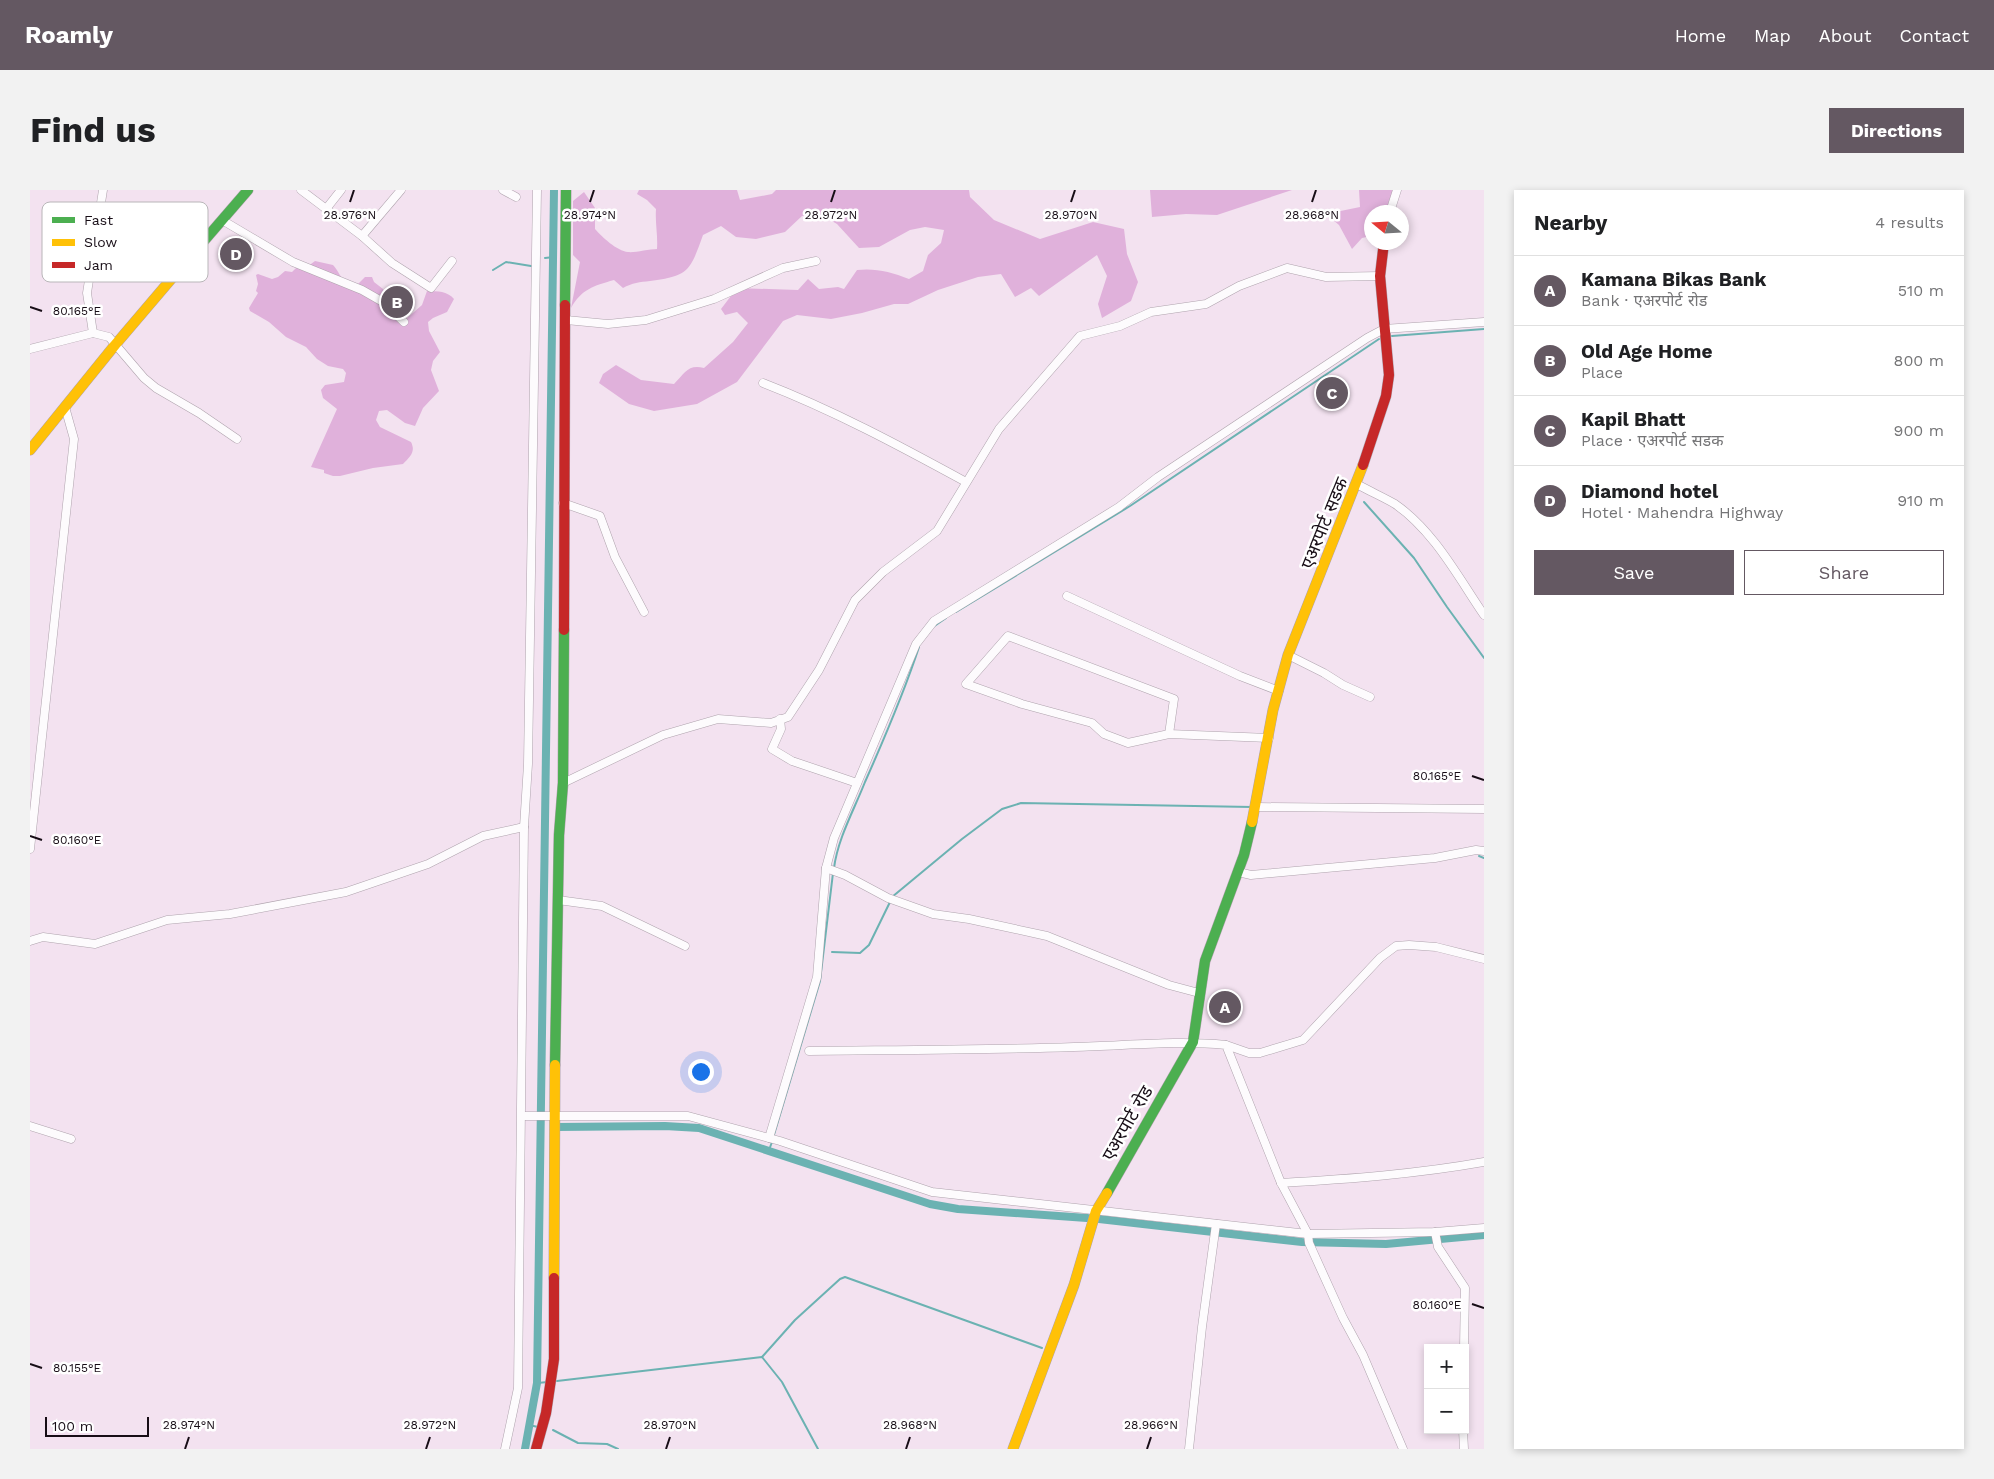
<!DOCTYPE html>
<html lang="en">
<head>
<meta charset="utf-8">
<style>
  :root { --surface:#fff; --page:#f2f2f2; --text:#202124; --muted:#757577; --line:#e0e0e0; --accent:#645862 }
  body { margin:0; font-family:"Work Sans","Noto Sans Devanagari",sans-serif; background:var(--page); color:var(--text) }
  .controls { position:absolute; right:15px; bottom:15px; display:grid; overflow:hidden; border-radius:0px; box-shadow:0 2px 8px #0003 }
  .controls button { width:45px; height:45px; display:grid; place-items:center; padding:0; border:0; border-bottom:1px solid var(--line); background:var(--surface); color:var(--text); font:25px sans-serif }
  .compass { position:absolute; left:1334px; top:15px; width:45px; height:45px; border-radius:50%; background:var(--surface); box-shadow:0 2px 8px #0003; rotate:288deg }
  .scale { position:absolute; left:15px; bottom:12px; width:104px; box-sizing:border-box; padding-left:5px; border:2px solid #170d16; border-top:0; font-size:14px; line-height:18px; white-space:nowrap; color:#170d16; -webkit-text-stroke:4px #fff; paint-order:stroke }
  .you { position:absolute; left:670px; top:881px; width:18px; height:18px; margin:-12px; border:4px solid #fff; border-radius:50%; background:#1a73e8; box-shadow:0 0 0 8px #1a73e833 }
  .badge { display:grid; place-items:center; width:32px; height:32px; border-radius:50%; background:var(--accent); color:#fff; font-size:16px; font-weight:700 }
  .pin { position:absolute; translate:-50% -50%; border:2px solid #fff; box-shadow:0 1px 5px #0006 }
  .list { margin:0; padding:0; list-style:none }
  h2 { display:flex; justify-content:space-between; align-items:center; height:65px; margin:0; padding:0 20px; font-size:21px }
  h2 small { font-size:16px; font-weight:400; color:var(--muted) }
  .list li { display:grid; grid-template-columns:32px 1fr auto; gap:15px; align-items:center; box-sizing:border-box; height:70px; padding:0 20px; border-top:1px solid var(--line) }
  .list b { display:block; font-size:19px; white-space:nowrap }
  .list p { margin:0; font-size:16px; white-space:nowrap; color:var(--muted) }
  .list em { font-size:16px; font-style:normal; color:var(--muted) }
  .actions { display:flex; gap:10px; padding:15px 20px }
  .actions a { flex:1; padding:11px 0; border:1px solid var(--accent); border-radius:0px; text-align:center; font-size:18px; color:var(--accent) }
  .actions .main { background:var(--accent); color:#fff }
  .map { position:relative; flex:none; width:1454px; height:1259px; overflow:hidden; border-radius:0px }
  header { display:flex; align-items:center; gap:30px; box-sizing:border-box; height:70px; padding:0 25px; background:var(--accent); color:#fff }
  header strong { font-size:24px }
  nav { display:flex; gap:28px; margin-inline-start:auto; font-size:18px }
  .intro { display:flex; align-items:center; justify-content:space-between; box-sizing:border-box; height:120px; padding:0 30px }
  h1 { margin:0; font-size:35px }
  .button { padding:12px 22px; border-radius:0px; background:var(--accent); color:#fff; font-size:18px; font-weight:700 }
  main { display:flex; gap:30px; padding:0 30px }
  aside { flex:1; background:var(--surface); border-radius:0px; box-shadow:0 2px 8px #0003 }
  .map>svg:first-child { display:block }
  .forest { fill:#e0b1db }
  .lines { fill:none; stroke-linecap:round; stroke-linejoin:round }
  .stream { stroke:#6bb2b2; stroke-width:2 }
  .canal { stroke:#6bb2b2; stroke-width:8 }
  .street-casing { stroke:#afa3ad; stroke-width:9 }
  .fast-casing { stroke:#afa3ad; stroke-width:11 }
  .slow-casing { stroke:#afa3ad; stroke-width:11 }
  .jam-casing { stroke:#afa3ad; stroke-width:11 }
  .street { stroke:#fdfbfd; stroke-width:8 }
  .fast { stroke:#4caf50; stroke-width:10 }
  .slow { stroke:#ffc107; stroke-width:10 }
  .jam { stroke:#c62828; stroke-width:10 }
  .ticks { fill:none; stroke:#170d16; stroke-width:2 }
  .labels { text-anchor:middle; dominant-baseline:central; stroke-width:5; stroke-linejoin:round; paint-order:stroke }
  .street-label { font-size:18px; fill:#170d16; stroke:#fff }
  .key { fill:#fff; stroke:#b9b6b9; stroke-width:1 }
  .key-label { font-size:14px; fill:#170d16 }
  .ticks-label { font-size:12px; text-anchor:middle; fill:#170d16; stroke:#fff; stroke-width:5; stroke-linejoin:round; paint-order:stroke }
</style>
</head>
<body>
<header>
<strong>Roamly</strong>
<nav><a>Home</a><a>Map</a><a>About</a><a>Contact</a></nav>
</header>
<div class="intro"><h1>Find us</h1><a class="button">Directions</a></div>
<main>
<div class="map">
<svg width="1454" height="1259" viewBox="0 0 1454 1259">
  <rect width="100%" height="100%" fill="#f3e2f0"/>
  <g class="forest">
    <path d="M609 0H707L710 10 742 4 746 0H939L940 7 964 30 1010 49 1063 32 1094 39 1097 64 1108 92 1101 111 1072 128 1068 114 1077 86 1067 65 1009 106 1001 98 985 107 971 84 948 87 908 100 878 114H864L832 123 801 129 767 125 753 131 707 192 667 214 624 221 599 214 569 193 573 184 586 175 611 190 644 194C655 183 658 174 674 178L703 152 718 133 707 122 695 125 691 119 707 98 768 100 778 89 789 99 808 97 814 99 827 80C846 78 861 82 879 89L893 81 898 65 911 53 914 40 895 37 880 40 849 57 829 58 807 34 788 23 772 26 755 42 726 49 706 47 691 36 673 45C660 81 659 86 620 91 610 92 602 93 593 98L584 90C563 96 552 99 541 118L550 72 543 65V11L554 2 565 18V39C572 47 587 61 598 62 604 63 619 59 627 59 628 46 625 33 626 19L617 10 607 4Z"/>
    <path d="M1120 0H1262L1187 25 1156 24 1122 27Z"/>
    <path d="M1329 0H1364L1357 22H1342L1341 46 1332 48 1322 59 1309 35 1296 24 1330 17Z"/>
    <path d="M285 71 303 75C312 85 311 95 328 94L335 87H342L344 92 353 99 362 120H365L364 116 376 129 392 115 397 101C408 101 417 101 424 109L417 122 403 128 398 132 399 141 410 162 403 171 401 180 409 201 393 218 385 236 375 233 357 220 349 221 346 230 350 237 381 252C386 262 380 267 373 274L343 278 310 286H303L294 283V280L281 277 307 219 293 208 291 200 295 195 314 192 316 183 313 179 298 176 287 169 276 157 256 147 239 132 220 121 219 118 228 103 226 101 228 94 226 85 228 84 242 89 248 87 255 81 262 82 270 74 277 77Z"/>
  </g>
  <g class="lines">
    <g class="stream">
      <path d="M515 68 524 67"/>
      <path d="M463 80 476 72 501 76"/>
      <path d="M1362 146 1454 139"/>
      <path d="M1334 312 1384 368 1417 417 1454 468"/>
      <path d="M926 422 1100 316 1349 149"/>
      <path d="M903 437 916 428"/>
      <path d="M1449 666 1454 668"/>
      <path d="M804 678C808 648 824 620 835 592 855 547 874 503 889 457"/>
      <path d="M862 707 932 649 972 619 991 613 1222 617"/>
      <path d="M802 762 830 763 839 755 860 712"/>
      <path d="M743 948 790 791 803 683"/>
      <path d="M739 960 742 952"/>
      <path d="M732 1167 765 1130 810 1089 815 1087 1012 1158"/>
      <path d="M527 1191 732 1167 752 1192 788 1259"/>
      <path d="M507 1193 518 1192"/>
      <path d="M499 1235 508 1237"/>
      <path d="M523 1240 548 1253 577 1254 588 1259"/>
    </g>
    <g class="canal">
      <path d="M527 937 635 936 669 938 900 1014 928 1019 1057 1028"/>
      <path d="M1069 1029 1272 1052 1356 1054 1454 1045"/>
      <path d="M495 1259 507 1193 524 0"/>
    </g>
    <defs>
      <g id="street">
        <path d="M271 0 332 46 362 73 401 98 422 71"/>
        <path d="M473 0 486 7"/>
        <path d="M296 19 311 0"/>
        <path d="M1360 22 1367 0"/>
        <path d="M192 30 263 72 332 100 353 112 374 132"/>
        <path d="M332 46 371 0"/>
        <path d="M536 130 578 134 616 130 684 109 753 78 786 71"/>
        <path d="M63 143 57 103 73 0"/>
        <path d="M0 159 63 143 79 147 114 188 126 198 169 223 207 249"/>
        <path d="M733 193C803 220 870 256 936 292"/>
        <path d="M1327 294C1339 301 1353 307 1365 314 1404 341 1428 387 1454 425"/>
        <path d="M533 313 570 326 585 367 614 422"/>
        <path d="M1037 406 1210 486 1249 501"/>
        <path d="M1258 465 1294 483 1313 495 1340 507"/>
        <path d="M750 529 751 539 742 559 762 571 827 593"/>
        <path d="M1139 544 1144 509 978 446 936 494 992 514 1062 533 1074 544 1098 553 1139 544 1239 548"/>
        <path d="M533 593 633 545 688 529 741 533 758 527 789 480 825 410 853 382 907 341 969 239 1050 146 1090 136 1121 122 1176 114 1209 96 1257 78 1296 87 1350 86"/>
        <path d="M1226 617 1454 619"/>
        <path d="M0 659 44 249 35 217"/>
        <path d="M796 678 815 685 858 708 903 724 939 729 1017 746 1139 795 1169 803"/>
        <path d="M1208 682 1221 685 1405 668 1446 660 1454 661"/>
        <path d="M528 710 572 716 655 756"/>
        <path d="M0 751 13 747 65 754 137 730 200 724 316 702 398 674 453 646 494 637"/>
        <path d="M1196 855 1219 863H1230L1273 850 1350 768 1366 756 1379 755 1406 757 1454 769"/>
        <path d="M779 861C867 860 956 860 1044 857 1095 856 1145 850 1196 855L1251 993 1278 1044 1279 1053 1313 1128 1333 1165 1373 1259"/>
        <path d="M492 926H658L750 951 902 1002 1278 1044 1405 1042 1454 1038"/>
        <path d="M0 936 41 949"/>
        <path d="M739 948 787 787 796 678 804 648 886 454 904 431 1089 317 1128 287 1337 148 1354 139 1454 132"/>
        <path d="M1251 993C1319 989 1387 984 1454 972"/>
        <path d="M1405 1042 1408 1057 1435 1098 1434 1158"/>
        <path d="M1433 1240 1434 1259"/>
        <path d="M475 1259 488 1198 494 637 498 574 507 0"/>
        <path d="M1159 1259 1172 1137 1186 1034"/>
      </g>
      <g id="fast">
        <path d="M160 67 218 0"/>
        <path d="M535 115 536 0"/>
        <path d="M525 875 529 645 533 593 534 440"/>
        <path d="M1077 1003 1163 852 1175 771 1214 665 1222 632"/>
      </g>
      <g id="slow">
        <path d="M0 260 85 155 160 67"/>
        <path d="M1222 632 1243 520 1258 465 1333 275"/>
        <path d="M524 1088 525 875"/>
        <path d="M983 1259 1044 1095 1066 1021 1077 1003"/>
      </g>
      <g id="jam">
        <path d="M1333 275 1356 206 1359 185 1350 86 1354 52"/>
        <path d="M534 440 535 115"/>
        <path d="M506 1259 516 1223 524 1169V1088"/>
      </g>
    </defs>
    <use href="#street" class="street-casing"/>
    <use href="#fast" class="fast-casing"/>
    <use href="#slow" class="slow-casing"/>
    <use href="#jam" class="jam-casing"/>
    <use href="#street" class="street"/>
    <use href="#fast" class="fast"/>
    <use href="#slow" class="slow"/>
    <use href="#jam" class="jam"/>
  </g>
  <path class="ticks" d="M320 12 324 0M560 12 564 0M801 12 805 0M1041 12 1045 0M1282 12 1286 0M0 117 12 121M1442 586 1454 590M0 646 12 650M1442 1114 1454 1118M0 1174 12 1178M155 1259 159 1247M396 1259 400 1247M636 1259 640 1247M876 1259 880 1247M1117 1259 1121 1247"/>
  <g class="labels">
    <g class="street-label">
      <text transform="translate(1294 333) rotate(-68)">एअरपोर्ट सडक</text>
      <text transform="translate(1097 933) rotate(-60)">एअरपोर्ट रोड</text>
    </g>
  </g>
  <rect x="12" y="12" width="166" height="80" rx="8" class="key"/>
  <rect x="22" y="27" width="23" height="6" fill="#4caf50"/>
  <rect x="22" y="49" width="23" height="7" fill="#ffc107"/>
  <rect x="22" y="72" width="23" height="6" fill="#c62828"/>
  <g class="key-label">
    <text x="54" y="35">Fast</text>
    <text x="54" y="57">Slow</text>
    <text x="54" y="80">Jam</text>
  </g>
  <g class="ticks-label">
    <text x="320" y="29">28.976°N</text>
    <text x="560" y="29">28.974°N</text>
    <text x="801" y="29">28.972°N</text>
    <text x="1041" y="29">28.970°N</text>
    <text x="1282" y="29">28.968°N</text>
    <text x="47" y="125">80.165°E</text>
    <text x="1407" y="590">80.165°E</text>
    <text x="47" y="654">80.160°E</text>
    <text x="1407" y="1119">80.160°E</text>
    <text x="47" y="1182">80.155°E</text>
    <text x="159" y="1239">28.974°N</text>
    <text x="400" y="1239">28.972°N</text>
    <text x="640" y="1239">28.970°N</text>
    <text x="880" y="1239">28.968°N</text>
    <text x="1121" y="1239">28.966°N</text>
  </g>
</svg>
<div class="controls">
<button>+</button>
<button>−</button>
</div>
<svg class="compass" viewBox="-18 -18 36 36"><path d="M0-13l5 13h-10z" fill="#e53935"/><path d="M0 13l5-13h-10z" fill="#757577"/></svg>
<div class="scale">100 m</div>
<div class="you"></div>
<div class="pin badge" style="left:1195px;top:817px">A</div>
<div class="pin badge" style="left:367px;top:112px">B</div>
<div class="pin badge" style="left:1302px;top:203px">C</div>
<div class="pin badge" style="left:206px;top:64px">D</div>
</div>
<aside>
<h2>Nearby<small>4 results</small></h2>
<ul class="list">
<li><span class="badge">A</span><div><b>Kamana Bikas Bank</b><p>Bank · एअरपोर्ट रोड</p></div><em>510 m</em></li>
<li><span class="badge">B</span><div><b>Old Age Home</b><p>Place</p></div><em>800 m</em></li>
<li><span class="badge">C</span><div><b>Kapil Bhatt</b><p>Place · एअरपोर्ट सडक</p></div><em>900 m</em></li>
<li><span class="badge">D</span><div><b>Diamond hotel</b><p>Hotel · Mahendra Highway</p></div><em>910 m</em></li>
</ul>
<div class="actions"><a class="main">Save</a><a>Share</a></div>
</aside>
</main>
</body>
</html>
